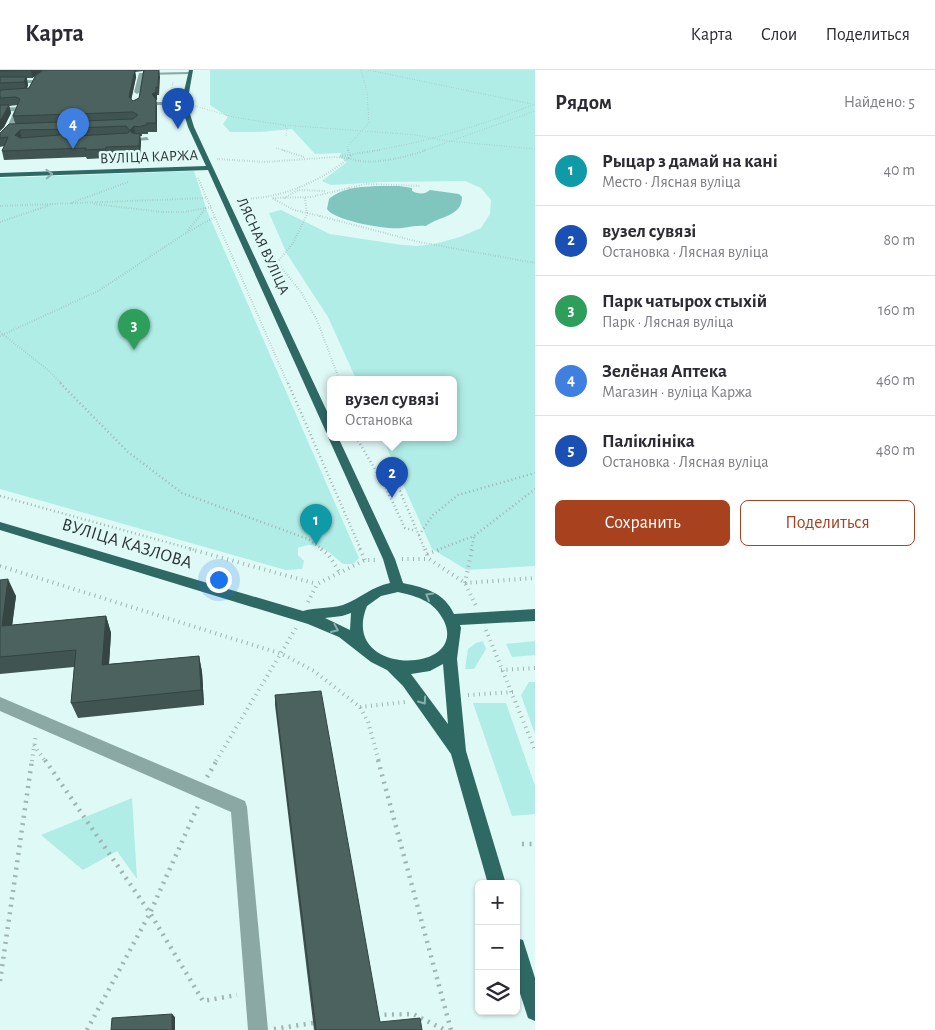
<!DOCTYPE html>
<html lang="ru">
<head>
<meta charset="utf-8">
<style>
  :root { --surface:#fff; --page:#f2f2f3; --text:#2b2b33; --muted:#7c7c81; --line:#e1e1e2; --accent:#a8411e }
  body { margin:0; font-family:"Alegreya Sans",sans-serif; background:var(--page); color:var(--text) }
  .controls { position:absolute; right:15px; bottom:15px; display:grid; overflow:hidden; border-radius:8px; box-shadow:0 1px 4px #0004 }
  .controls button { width:45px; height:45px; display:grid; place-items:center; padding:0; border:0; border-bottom:1px solid var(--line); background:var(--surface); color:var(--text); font:25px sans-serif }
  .you { position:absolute; left:218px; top:509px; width:18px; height:18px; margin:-12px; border:4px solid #fff; border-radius:50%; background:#1a73e8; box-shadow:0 0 0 8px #1a73e833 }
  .badge { display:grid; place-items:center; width:32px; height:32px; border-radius:50%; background:var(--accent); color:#fff; font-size:16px; font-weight:700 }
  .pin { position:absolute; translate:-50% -41px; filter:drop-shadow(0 1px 2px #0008) }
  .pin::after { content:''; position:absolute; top:26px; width:18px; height:15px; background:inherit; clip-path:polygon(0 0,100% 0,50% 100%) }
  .popup { position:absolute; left:327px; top:306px; width:130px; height:65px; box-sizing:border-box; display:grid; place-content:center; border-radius:8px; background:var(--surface); filter:drop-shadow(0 1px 4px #0005); font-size:16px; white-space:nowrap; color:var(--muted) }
  .popup b { font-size:19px; color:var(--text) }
  .popup::after { content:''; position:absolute; left:50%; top:100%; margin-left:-10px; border:10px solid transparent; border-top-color:var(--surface) }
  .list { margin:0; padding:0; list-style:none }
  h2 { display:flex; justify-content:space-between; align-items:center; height:65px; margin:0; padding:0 20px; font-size:21px }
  h2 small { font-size:16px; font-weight:400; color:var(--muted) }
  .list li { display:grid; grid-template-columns:32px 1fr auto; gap:15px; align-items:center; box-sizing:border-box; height:70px; padding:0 20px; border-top:1px solid var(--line) }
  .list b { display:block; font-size:19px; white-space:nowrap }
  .list p { margin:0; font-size:16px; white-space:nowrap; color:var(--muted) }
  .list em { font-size:16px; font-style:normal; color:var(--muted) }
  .actions { display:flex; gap:10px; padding:15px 20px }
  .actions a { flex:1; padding:11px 0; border:1px solid var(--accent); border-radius:8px; text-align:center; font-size:18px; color:var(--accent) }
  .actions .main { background:var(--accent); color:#fff }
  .icon { flex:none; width:28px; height:28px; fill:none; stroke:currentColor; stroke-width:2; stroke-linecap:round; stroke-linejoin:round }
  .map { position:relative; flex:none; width:535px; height:960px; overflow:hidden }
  header { display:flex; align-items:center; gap:30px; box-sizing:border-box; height:70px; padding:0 25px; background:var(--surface); border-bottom:1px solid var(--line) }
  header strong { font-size:24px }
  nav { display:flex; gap:28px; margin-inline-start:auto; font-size:18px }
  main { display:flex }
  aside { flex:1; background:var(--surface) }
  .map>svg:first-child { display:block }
  .green { fill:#b0ede6 }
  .water { fill:#80c6bf }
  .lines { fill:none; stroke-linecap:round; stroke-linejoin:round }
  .path-far4 { stroke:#a0b5b3; stroke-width:1; stroke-dasharray:0.5 2; stroke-linecap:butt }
  .path-far3 { stroke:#a0b5b3; stroke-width:2; stroke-dasharray:0.5 2; stroke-linecap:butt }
  .path-far2 { stroke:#a0b5b3; stroke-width:2.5; stroke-dasharray:1 3; stroke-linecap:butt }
  .path-far1 { stroke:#a0b5b3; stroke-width:4; stroke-dasharray:1 4.5; stroke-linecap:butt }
  .path { stroke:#a0b5b3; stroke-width:4.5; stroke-dasharray:2 5.5; stroke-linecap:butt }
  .minor { fill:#8ba8a4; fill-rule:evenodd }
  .major { fill:#2f6964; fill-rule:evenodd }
  .wall { fill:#405452; fill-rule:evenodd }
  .shaded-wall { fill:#344542 }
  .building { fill:#4b625f; stroke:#344542; fill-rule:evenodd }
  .oneway { stroke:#87b1ad }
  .labels { text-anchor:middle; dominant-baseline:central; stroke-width:5; stroke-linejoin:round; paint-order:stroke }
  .far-street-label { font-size:15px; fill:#2a3433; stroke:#dff9f6 }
  .street-label { font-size:18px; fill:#2a3433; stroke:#dff9f6 }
</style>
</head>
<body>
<header>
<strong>Карта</strong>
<nav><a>Карта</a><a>Слои</a><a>Поделиться</a></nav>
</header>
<main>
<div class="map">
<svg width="535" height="960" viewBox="0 0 535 960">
  <rect width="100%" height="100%" fill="#dff9f6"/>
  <g class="green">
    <path d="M210 0H535V496L467 500 432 479 382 367H453V309H356L328 247 287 184 269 143 281 140 330 164 402 175 418 176 434 174 460 167 481 158 490 144 491 130 481 118 465 111 382 112 331 115 322 111 347 92 340 87 341 83 315 84 292 59 260 62H230L223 54 228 47 210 35Z"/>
    <path d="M194 101 207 141 359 488 353 494H343C329 482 317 469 298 478V485L304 491 302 499 286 500 0 419V108Z"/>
    <path d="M483 571 486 579 474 599H465L468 579 476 573Z"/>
    <path d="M535 571V585L512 587 506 574Z"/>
    <path d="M529 612H535V664L521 625Z"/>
    <path d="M473 633H506L535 716V744L512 746Z"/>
    <path d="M132 728 137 809 117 781 83 800 41 765Z"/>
  </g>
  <path class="water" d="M399 116 412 118V121C418 124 424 125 430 120L459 124 462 127C462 147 439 146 426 156 417 155 411 157 402 158 388 160 334 151 327 139L329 129C345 114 378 116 399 116Z"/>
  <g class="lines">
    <g class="path-far4">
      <path d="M368 0 532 34"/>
      <path d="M171 25 173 11"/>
      <path d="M195 36 233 47 283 55 416 65 448 71 535 79"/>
      <path d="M283 55 287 58 286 67"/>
      <path d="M276 78 286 81"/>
      <path d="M349 81 347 77 369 53 367 22 361 0"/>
      <path d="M372 81C427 72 483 55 535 34"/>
      <path d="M423 81 535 41"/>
    </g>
    <g class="path-far3">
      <path d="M282 80 304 87"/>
      <path d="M380 80 353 84 349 88C367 97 408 87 426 80"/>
      <path d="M340 86 350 85 348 80"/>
      <path d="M217 89 265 92 335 87 348 88"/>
      <path d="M198 108 288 314"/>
      <path d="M348 118 383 135"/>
      <path d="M284 128 298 120 326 121"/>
      <path d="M236 129C277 130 317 114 349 88"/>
      <path d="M71 133 128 112"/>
      <path d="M94 134 163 142H184L211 137"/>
      <path d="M0 136 207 128"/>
      <path d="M320 146 419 172 535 193"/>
      <path d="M320 146 294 140 272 128 311 127 366 114 421 116"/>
      <path d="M0 152 50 135"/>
      <path d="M188 160 206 138"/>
      <path d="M256 166 301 222 317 250 339 309"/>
      <path d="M276 194 293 173 307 144 305 127"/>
      <path d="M0 262 48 300 62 314"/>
      <path d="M0 266 98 221 186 163 215 147"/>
    </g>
    <g class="path-far2">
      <path d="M60 313 128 382 182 423 308 469 323 480"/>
      <path d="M288 313 361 480"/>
      <path d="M356 367 383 413 400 421 425 480"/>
      <path d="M384 414 405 458 416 461"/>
      <path d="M0 426 195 480"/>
      <path d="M419 465 433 445 458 425 535 403"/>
      <path d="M437 480 474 466 535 419"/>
      <path d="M471 480 474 467"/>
    </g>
    <g class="path-far1">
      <path d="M190 479 317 514"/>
      <path d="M321 479 328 484 340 503"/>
      <path d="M360 479 365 490"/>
      <path d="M425 479 429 489"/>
      <path d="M427 484 441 479"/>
      <path d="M402 489H429L465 513 476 536"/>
      <path d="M0 496 282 584 314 601 360 637 368 652 379 691"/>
      <path d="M465 513 535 508"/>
      <path d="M465 513 472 479"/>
      <path d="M308 532 317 514 365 490H375"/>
      <path d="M486 560 535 680"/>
      <path d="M501 600 535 598"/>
      <path d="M468 625 513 622"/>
      <path d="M360 637 405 632"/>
      <path d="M34 675 45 691"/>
      <path d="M32 691 36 664"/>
      <path d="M216 691 296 558"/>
    </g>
    <g class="path">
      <path d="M45 690 150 843 203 931 237 925"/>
      <path d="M378 690 451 960"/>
      <path d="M207 707 217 690"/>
      <path d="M522 774H535"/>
      <path d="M0 911 32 690"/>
      <path d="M377 945 413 944 445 960"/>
      <path d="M274 959 313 953"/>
      <path d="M87 960 150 843 198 736"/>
    </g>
    <g class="minor">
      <path d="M189 2 191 4 143 5 140 22 137 24 134 22 139 3Z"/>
      <path d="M34 10 36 11 31 24 0 26V22H27L31 13H0V11Z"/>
      <path d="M155 32H184L187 34 184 36 157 35Z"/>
      <path d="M18 37 21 39 11 59 6 60 14 41 0 42V38Z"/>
      <path d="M147 67 149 70 135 71 132 69Z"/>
      <path d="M0 627 245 731 247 737 268 960H248L231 742 0 641Z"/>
    </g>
    <g class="major">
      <path d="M189 0H193L187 34 194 57 331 350V367H338L395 489 403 513C425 518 444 522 454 544L535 539V551L460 555 461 558 457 589 466 681 506 814H488L451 684 403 616 387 600 371 592 339 567 308 554 0 460V452L303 541C316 537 330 539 343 535 361 528 371 517 390 513L383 489 328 367 329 365 326 362 208 100 0 107V103L206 96 188 57 181 34ZM398 522C419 527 434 531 444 551 469 605 338 607 367 536L381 526ZM351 543 350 560 325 548 342 546ZM443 594 448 654 411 604 430 601Z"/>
      <path d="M516 868 523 870 535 908V951L528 948 516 911Z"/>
    </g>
  </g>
  <g class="wall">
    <path d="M0 0H159V25H157V30H156L157 37V62H148V64H142V66H140L141 72 140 85 108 86 107 88 87 89 86 87 4 90 2 81 4 76 0 77V63L15 54 13 46 18 35 9 36 11 43 4 57 0 61ZM143 1 139 28 133 31 131 30 136 7 135 2ZM35 6 29 18H27L28 15 27 8H32Z"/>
    <path d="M0 510 16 526 12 555 106 546 111 563 109 594 199 586 202 602 204 635 78 648 71 633 74 597 0 604Z"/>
    <path d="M275 625 380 952 422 960H314L275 635Z"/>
  </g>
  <g class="shaded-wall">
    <path d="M31 0H46L32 8Z"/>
    <path d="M135 0 136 7 130 36 129 27Z"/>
    <path d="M159 0 160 7 159 25 158 17Z"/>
    <path d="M26 7 28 15 26 20 24 12Z"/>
    <path d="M156 17 157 25V30H156L157 37V62L152 24Z"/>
    <path d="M9 35 11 43 4 57 0 61V50Z"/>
    <path d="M134 56 135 65 131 69 130 60Z"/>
    <path d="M77 58 79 67 74 70 73 62Z"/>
    <path d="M20 60 22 69 15 65Z"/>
    <path d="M140 64 141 72 140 85 139 76Z"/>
    <path d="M8 509 16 526 10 572 2 556Z"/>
    <path d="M106 546 111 563 108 610 102 595Z"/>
    <path d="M199 586 202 602 204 635 201 620Z"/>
    <path d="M172 944 175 947V960H172Z"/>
  </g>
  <g class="building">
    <path d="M0 0H31L0 1Z"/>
    <path d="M43 0H135L129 27 133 31 139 28 144 0H159L158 17H156V22L152 24 156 29V53H147V55L141 56 140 57 134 56 130 60 132 63 140 64 139 76 106 77V79L85 80 86 78 2 81 8 67 0 68V63L9 54 133 49 138 45 133 42 13 46 20 29 16 27 0 28V20L29 18 36 5ZM126 56 130 61 128 63 77 66 73 64 20 68 15 65 20 60 71 59 73 62 77 58Z"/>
    <path d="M0 7H26L24 12 0 13Z"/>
    <path d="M0 35H9L2 48 0 50Z"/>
    <path d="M8 509 2 556 106 546 102 595 199 586 201 620 71 633 76 580 0 587V510Z"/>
    <path d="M321 621 380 952 420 948 422 960H316L275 625Z"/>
    <path d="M172 944V960H111L112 948Z"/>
  </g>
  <defs><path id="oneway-chevron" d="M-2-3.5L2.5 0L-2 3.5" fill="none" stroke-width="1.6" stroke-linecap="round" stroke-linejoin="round" transform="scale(1.25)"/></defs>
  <g class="oneway">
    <use href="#oneway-chevron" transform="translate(49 104) rotate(-2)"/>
    <use href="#oneway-chevron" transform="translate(429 526) rotate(-150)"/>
    <use href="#oneway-chevron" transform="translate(335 559) rotate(23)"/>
    <use href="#oneway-chevron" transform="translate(423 631) rotate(55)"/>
  </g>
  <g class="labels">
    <g class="far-street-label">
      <text transform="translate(149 87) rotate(-2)">ВУЛІЦА КАРЖА</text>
      <text transform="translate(263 176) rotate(65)">ЛЯСНАЯ ВУЛІЦА</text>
    </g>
    <g class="street-label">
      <text transform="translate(127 474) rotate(17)">ВУЛІЦА КАЗЛОВА</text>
    </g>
  </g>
</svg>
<div class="controls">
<button>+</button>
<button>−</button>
<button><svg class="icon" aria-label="layers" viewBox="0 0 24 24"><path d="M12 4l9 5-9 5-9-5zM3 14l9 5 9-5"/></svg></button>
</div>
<div class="you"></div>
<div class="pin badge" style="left:316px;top:475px;background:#0f9aa8">1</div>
<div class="pin badge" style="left:392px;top:428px;background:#1a4fb4">2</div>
<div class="popup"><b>вузел сувязі</b>Остановка</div>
<div class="pin badge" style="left:134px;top:280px;background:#2e9e5b">3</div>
<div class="pin badge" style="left:73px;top:79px;background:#3f7fe0">4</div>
<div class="pin badge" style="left:178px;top:59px;background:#1a4fb4">5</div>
</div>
<aside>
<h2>Рядом<small>Найдено: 5</small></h2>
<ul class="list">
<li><span class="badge" style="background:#0f9aa8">1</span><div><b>Рыцар з дамай на кані</b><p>Место · Лясная вуліца</p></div><em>40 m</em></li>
<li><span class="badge" style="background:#1a4fb4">2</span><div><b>вузел сувязі</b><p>Остановка · Лясная вуліца</p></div><em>80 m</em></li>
<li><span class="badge" style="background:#2e9e5b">3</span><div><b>Парк чатырох стыхій</b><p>Парк · Лясная вуліца</p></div><em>160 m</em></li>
<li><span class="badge" style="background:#3f7fe0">4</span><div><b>Зелёная Аптека</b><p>Магазин · вуліца Каржа</p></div><em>460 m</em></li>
<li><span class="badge" style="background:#1a4fb4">5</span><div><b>Паліклініка</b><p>Остановка · Лясная вуліца</p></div><em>480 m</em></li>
</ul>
<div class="actions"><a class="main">Сохранить</a><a>Поделиться</a></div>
</aside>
</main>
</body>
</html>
